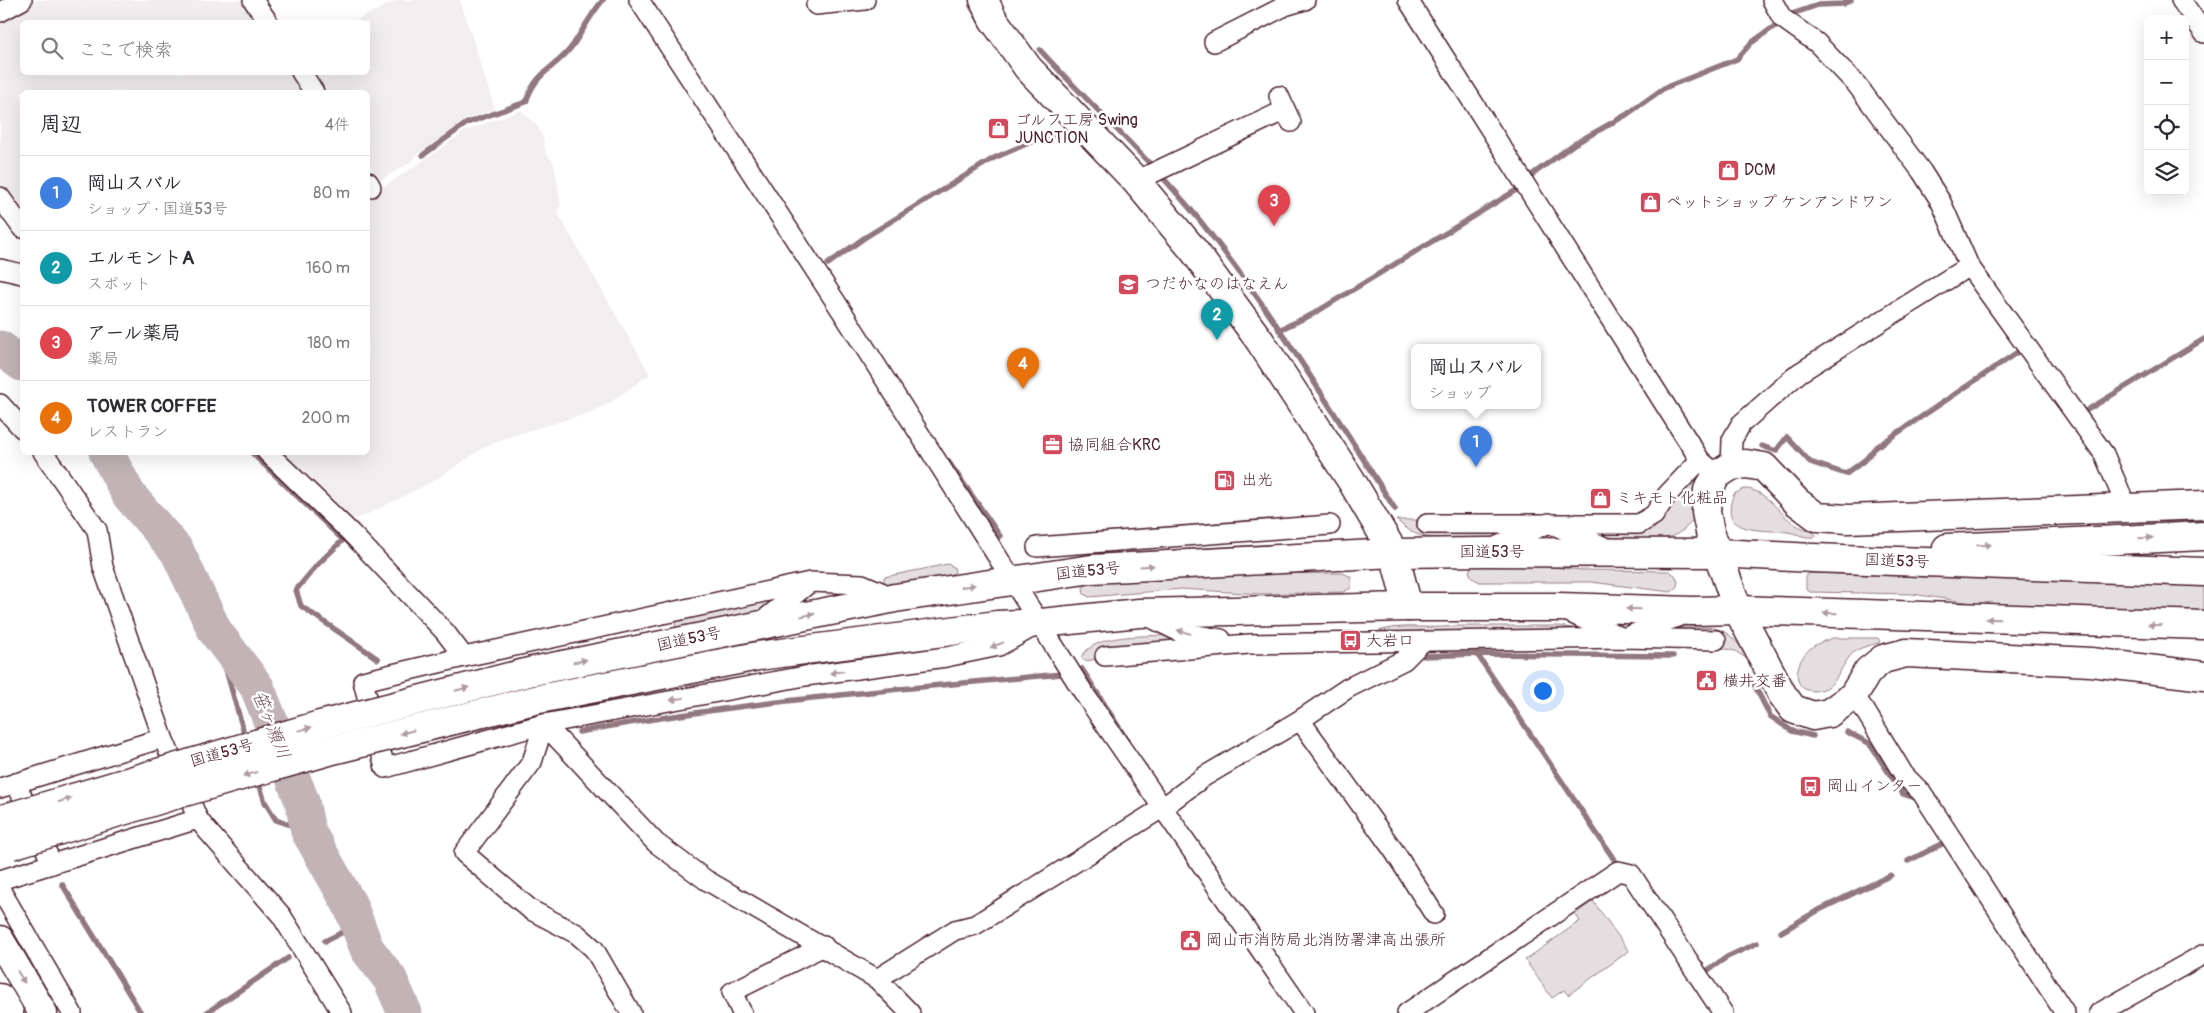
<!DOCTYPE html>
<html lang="ja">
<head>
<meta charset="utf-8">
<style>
  :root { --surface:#fff; --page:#f7f7f7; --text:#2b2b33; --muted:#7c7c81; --line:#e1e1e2; --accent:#2563eb }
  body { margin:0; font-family:Pangolin,"Klee One",sans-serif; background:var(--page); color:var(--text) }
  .controls { position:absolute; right:15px; top:15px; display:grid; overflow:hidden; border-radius:8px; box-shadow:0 5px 20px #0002 }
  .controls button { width:45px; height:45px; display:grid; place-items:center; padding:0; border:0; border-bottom:1px solid var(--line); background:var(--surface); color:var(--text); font:25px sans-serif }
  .you { position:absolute; left:1542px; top:690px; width:18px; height:18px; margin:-12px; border:4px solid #fff; border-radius:50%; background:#1a73e8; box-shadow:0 0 0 8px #1a73e833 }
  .badge { display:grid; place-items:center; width:32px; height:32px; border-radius:50%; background:var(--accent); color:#fff; font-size:16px; font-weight:700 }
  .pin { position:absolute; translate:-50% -41px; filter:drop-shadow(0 1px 2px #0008) }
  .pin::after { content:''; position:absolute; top:26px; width:18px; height:15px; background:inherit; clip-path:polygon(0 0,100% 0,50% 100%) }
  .popup { position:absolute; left:1411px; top:344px; width:130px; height:65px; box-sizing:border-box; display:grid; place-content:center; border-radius:8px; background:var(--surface); filter:drop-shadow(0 1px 4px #0005); font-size:16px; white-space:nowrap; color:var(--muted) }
  .popup b { font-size:19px; color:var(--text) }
  .popup::after { content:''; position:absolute; left:50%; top:100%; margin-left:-10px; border:10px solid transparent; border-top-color:var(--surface) }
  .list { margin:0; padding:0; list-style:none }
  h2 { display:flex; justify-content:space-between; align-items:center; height:65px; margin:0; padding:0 20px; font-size:21px }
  h2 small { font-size:16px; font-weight:400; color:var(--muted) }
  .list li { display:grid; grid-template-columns:32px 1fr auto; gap:15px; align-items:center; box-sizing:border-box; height:75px; padding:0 20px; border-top:1px solid var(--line) }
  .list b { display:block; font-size:19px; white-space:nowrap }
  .list p { margin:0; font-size:16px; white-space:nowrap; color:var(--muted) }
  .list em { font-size:16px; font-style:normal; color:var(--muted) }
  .icon { flex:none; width:28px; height:28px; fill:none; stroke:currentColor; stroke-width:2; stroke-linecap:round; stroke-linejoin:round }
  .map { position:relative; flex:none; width:2204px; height:1013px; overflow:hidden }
  .search { position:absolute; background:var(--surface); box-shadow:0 5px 20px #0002; left:20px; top:20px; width:350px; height:55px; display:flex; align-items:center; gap:12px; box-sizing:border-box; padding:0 18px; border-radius:8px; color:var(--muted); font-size:19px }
  .panel { position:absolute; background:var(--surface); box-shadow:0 5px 20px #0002; left:20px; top:90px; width:350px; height:365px; border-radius:8px }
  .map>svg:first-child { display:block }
  .built { fill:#f2eeef }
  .green { fill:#e5dee0; stroke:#987e86 }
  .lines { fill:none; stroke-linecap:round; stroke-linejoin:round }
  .stream { stroke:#91787e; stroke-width:5.5 }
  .river { stroke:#c1b3b6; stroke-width:35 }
  .street-casing { stroke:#4a1f2b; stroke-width:22 }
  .secondary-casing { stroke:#4a1f2b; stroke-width:31 }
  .highway-casing { stroke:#4a1f2b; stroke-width:31 }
  .street { stroke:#fff; stroke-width:19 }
  .secondary { stroke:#fff; stroke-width:28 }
  .highway { stroke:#fff; stroke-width:28 }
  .highway-bridge-casing { stroke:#4a1f2b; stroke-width:31; stroke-linecap:butt }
  .highway-bridge { stroke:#fff; stroke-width:28 }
  .oneway { fill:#ae9aa0 }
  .labels { text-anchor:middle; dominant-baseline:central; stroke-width:5; stroke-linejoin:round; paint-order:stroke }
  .poi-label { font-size:16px; fill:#4a1f2b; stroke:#fff; text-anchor:start }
  .street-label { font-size:16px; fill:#4a1f2b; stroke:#fff }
  .water-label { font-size:18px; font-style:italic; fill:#74535c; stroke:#fff }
</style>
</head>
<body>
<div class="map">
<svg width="2204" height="1013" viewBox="0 0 2204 1013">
  <rect width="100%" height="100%" fill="#fff"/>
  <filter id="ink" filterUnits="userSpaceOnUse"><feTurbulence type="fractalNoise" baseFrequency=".02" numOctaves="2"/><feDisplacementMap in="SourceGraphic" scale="10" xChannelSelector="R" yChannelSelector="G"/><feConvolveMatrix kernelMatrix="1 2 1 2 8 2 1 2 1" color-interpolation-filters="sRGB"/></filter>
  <g filter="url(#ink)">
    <g class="built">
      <path d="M37 0H243L258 22H22V72L292 73 305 92H22V214L0 183V21Z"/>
      <path d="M398 0H460L495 109 466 119 418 154 411 162 379 181 368 162V92H322L308 73 368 72V22H352Z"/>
      <path d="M521 110 538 127 543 138 546 154 554 163 561 205 557 212 650 374 611 402 589 413 508 437 483 448 432 482 362 517 351 519 279 453 368 452V197L420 163 465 131Z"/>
    </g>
    <g class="green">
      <path d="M1701 475 1704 477 1705 482C1702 493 1699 509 1693 519 1673 552 1620 539 1590 533V528L1654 529 1673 502Z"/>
      <path d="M1744 489C1765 488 1779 514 1796 525 1803 529 1812 530 1817 536 1806 540 1798 533 1787 532 1761 529 1717 535 1734 494Z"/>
      <path d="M1396 520H1423L1523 530C1502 540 1445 542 1422 536 1412 534 1404 526 1396 520Z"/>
      <path d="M1480 560 1582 570 1669 571 1675 575 1678 582 1676 588 1671 592 1591 582H1480L1472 578 1469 571 1473 564Z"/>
      <path d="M948 564 954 567 955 572 950 575 900 587 884 584V577Z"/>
      <path d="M1343 573 1351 577V588L1343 592 1261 594 1181 589 1089 597 1084 594 1083 587 1088 584 1176 575Z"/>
      <path d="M1810 573 2204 586V613L1992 606 1912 594 1810 592 1806 589V576Z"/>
      <path d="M785 593 763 610 676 628 673 615Z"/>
      <path d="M1454 626H1560L1593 632 1374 633C1398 622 1428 630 1454 626Z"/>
      <path d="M1684 627C1723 627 1723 626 1749 656V660L1735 651 1722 648 1721 634 1656 632Z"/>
      <path d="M1166 635 1194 640 1099 648V659L1085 661 1081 657C1096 633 1140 637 1166 635Z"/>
      <path d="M1833 638H1878L1880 641 1879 643C1871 645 1861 647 1854 652 1841 663 1838 686 1821 690 1789 697 1792 659 1815 645 1820 642 1828 640 1833 638Z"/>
      <path d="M1593 901 1629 951 1568 995 1564 990 1552 998 1525 960 1580 921 1575 914Z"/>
    </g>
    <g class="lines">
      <g class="stream">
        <path d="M971 6 986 32"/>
        <path d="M1040 50C1097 112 1161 169 1212 236 1279 322 1336 417 1395 509"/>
        <path d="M423 155 467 123 526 102C536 70 556 69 573 45 583 30 591 14 603 0"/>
        <path d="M828 264 864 238 994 158 1031 142 1071 132"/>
        <path d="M1279 330 1313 314 1518 189 1529 177 1574 144 1626 115 1664 88 1737 59 1751 43 1792 14 1818 5 1843 4 1851 0"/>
        <path d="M2080 407 2084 412 2204 339"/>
        <path d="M1762 446 1776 451 1787 437 1810 462 1846 474 1866 459 1875 448 2025 347"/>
        <path d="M251 452 343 540 318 564 296 590 301 606 378 659"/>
        <path d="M948 461 1000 536"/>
        <path d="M215 631 246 740"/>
        <path d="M1477 654 1615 861"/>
        <path d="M1424 656 1477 654 1673 656"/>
        <path d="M1082 669 1127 740"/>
        <path d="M1754 684 1770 716 1792 731 1813 736"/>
        <path d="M579 732C738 702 900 689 1061 674"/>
        <path d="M1847 732 1869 743 1903 794 1918 799"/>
        <path d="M258 780 265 802 276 820 308 831"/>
        <path d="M1908 861 1948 841"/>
        <path d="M62 884 141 1013"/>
        <path d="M1781 932 1817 911 1891 875"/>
        <path d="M325 941 357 925"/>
        <path d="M1705 972 1727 957 1757 943"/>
        <path d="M206 1013 288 958"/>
      </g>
      <g class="river">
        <path d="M0 348 22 364"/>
        <path d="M106 452 129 495 177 551 215 631 257 687 302 801 308 831 350 905 367 949 390 979 405 1013"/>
      </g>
      <defs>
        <g id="street">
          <path d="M253 0 268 22"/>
          <path d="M639 0 843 313 1087 698 1304 1013"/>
          <path d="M1408 0 1700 460 1717 475"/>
          <path d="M1772 0 1782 18 1817 43 1857 85 1922 172 1941 202 1969 266 2104 454 2121 494 2122 508"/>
          <path d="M2181 0 2204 33"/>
          <path d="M816 5 865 0"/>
          <path d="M0 12 22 0"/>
          <path d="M1214 42 1285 6 1305 0"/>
          <path d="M301 72 314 92"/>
          <path d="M1279 96 1291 122"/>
          <path d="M1136 181 1285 110"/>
          <path d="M368 182 371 187"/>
          <path d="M0 197 22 228"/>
          <path d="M0 269 22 274"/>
          <path d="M0 404 22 428"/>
          <path d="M43 452 97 530 103 567 163 738 198 819 205 828 281 915 342 1013"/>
          <path d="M267 452 351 533 445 632 464 657"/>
          <path d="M1731 466 1732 440 1741 424 1799 373 1969 266"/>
          <path d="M1427 524H1639L1654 515 1667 495 1700 460"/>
          <path d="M1037 547 1330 525"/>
          <path d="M1491 549 1549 523 1607 548"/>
          <path d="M895 598 862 584 810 582 464 657 363 681 385 768 544 724 656 843 706 880 877 979 910 1013"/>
          <path d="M1566 611 1623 638 1680 616"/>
          <path d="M1145 615 1182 633 1221 639"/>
          <path d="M759 624 808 584"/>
          <path d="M1105 656 1249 644 1623 638 1716 640"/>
          <path d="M1853 696 1864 709 1904 775 1922 793 2065 1013"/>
          <path d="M1300 720 1394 851 1434 914"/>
          <path d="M16 783 52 864"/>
          <path d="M0 788 163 738"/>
          <path d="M0 880 198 819"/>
          <path d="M0 889 72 1013"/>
          <path d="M877 979 955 930 975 925 1162 808 1205 776 1300 720 1348 688 1404 660 1423 641"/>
          <path d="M631 1013 594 949 577 934 531 910 464 853 532 762 544 724 805 676 946 657 999 646 1033 627"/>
          <path d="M742 1013 732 992 824 946"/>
          <path d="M1407 1013 1618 871 1631 874 1723 1013"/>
          <path d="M2099 1013 2204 954"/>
        </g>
        <g id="secondary">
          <path d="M984 0 993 19 1028 68 1136 181 1195 252 1260 341 1351 480 1394 553 1408 607"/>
          <path d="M2204 505 1848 519 1817 517 1797 502 1764 467 1746 464 1731 466 1717 475 1708 490 1706 512 1710 532 1738 610 1782 694 1793 709 1813 716 1829 713 1853 696 1868 671 1883 659 1906 653 2091 662 2204 676"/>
        </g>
        <g id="highway">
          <path d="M1947 548 2204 536"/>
          <path d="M533 671 895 598 1092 569 1394 553 1485 552 1717 553 1813 558 2204 572"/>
          <path d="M539 699 758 656 997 625 1041 623 1139 613 1408 607H1558L1693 611 1738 610 2204 625"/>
          <path d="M0 940 43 1013"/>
          <path d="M0 998 9 1013"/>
        </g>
      </defs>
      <use href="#street" class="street-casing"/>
      <use href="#secondary" class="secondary-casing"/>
      <use href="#highway" class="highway-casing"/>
      <use href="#street" class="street"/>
      <use href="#secondary" class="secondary"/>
      <use href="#highway" class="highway"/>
      <defs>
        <g id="highway-bridge">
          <path d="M2 819 320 725 533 671"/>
          <path d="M11 845 181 793 329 751 539 699"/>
        </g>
      </defs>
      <use href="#highway-bridge" class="highway-bridge-casing"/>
      <use href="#highway-bridge" class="highway-bridge"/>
    </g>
    <defs><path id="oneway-solid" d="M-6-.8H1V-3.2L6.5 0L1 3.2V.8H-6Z" transform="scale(1.25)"/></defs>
    <g class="oneway">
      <use href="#oneway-solid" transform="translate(2146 538) rotate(-2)"/>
      <use href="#oneway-solid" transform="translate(1984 545) rotate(-4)"/>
      <use href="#oneway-solid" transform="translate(1147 566) rotate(-3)"/>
      <use href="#oneway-solid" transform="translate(968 586) rotate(-9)"/>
      <use href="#oneway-solid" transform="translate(1633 609) rotate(-178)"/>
      <use href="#oneway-solid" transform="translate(1830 613) rotate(-178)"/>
      <use href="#oneway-solid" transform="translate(808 615) rotate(-11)"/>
      <use href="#oneway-solid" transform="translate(1993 619) rotate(-178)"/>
      <use href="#oneway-solid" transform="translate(2155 625) rotate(-179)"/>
      <use href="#oneway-solid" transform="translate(1184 632) rotate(-164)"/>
      <use href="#oneway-solid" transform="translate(997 645) rotate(158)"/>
      <use href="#oneway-solid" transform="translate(580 661) rotate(-11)"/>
      <use href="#oneway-solid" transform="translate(837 672) rotate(172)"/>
      <use href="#oneway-solid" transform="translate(462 689) rotate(-14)"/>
      <use href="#oneway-solid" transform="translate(677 699) rotate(170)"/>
      <use href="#oneway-solid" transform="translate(305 729) rotate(-16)"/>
      <use href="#oneway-solid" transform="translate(407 732) rotate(166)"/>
      <use href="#oneway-solid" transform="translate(250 774) rotate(164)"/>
      <use href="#oneway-solid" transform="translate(65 800) rotate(-17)"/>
      <use href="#oneway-solid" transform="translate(21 977) rotate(59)"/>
    </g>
  </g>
  <defs>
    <symbol id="shop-square" viewBox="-11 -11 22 22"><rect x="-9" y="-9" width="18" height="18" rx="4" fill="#d1495b" stroke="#fff"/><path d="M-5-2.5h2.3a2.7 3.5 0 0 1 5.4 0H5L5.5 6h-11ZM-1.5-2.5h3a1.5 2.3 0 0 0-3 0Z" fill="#fff"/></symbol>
    <symbol id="school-square" viewBox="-11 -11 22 22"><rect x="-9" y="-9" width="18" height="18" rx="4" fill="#d1495b" stroke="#fff"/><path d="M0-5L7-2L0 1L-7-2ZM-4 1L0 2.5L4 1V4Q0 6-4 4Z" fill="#fff"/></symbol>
    <symbol id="office-square" viewBox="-11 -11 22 22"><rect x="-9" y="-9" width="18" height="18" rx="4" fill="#d1495b" stroke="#fff"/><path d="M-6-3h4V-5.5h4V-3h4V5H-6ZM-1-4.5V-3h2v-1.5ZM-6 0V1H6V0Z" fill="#fff"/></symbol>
    <symbol id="fuel-square" viewBox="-11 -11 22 22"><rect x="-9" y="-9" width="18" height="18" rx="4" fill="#d1495b" stroke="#fff"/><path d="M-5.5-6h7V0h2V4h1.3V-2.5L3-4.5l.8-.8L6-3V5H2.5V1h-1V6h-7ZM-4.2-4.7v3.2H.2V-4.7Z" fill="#fff"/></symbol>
    <symbol id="bus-square" viewBox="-11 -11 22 22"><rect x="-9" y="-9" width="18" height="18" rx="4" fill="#d1495b" stroke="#fff"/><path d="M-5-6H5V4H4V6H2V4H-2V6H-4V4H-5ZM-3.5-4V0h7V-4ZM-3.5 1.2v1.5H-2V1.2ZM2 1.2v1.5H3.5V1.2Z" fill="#fff"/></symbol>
    <symbol id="civic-square" viewBox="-11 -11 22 22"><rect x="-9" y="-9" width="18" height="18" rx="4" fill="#d1495b" stroke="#fff"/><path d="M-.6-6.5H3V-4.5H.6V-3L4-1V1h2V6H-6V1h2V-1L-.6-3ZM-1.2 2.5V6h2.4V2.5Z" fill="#fff"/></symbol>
  </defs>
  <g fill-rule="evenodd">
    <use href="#shop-square" x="986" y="116" width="25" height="25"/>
    <use href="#shop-square" x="1716" y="158" width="25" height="25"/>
    <use href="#shop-square" x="1638" y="190" width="25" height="25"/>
    <use href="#school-square" x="1116" y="272" width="25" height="25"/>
    <use href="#office-square" x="1040" y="432" width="25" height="25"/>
    <use href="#fuel-square" x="1212" y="468" width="25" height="25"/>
    <use href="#shop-square" x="1588" y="486" width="25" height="25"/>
    <use href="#bus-square" x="1338" y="628" width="25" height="25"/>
    <use href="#civic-square" x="1694" y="668" width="25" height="25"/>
    <use href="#bus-square" x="1798" y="774" width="25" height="25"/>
    <use href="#civic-square" x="1178" y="928" width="25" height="25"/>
  </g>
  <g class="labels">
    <g class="poi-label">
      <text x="1015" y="120">ゴルフ工房 Swing<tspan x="1015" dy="18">JUNCTION</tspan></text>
      <text x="1744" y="170">DCM</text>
      <text x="1666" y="202">ペットショップ ケンアンドワン</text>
      <text x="1145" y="284">つだかなのはなえん</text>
      <text x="1068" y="445">協同組合KRC</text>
      <text x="1241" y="480">出光</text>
      <text x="1616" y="498">ミキモト化粧品</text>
      <text x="1366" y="641">大岩口</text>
      <text x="1723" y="681">横井交番</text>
      <text x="1827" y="786">岡山インター</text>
      <text x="1206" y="940">岡山市消防局北消防署津高出張所</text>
    </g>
    <g class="street-label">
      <text x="1492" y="552">国道53号</text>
      <text transform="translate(1897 561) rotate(2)">国道53号</text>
      <text transform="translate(1088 571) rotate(-6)">国道53号</text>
      <text transform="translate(689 639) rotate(-12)">国道53号</text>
      <text transform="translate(222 753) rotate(-16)">国道53号</text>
    </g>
    <g class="water-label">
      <text transform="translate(271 725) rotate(68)">笹ヶ瀬川</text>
    </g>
  </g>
</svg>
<div class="controls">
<button>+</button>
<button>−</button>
<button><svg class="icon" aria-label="locate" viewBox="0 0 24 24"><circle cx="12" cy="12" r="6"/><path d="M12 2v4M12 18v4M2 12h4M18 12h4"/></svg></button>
<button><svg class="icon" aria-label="layers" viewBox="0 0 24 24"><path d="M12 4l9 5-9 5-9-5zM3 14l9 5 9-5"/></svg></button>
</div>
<div class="you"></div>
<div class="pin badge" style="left:1476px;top:467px;background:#3f7fe0">1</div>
<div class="popup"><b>岡山スバル</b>ショップ</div>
<div class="pin badge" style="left:1217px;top:340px;background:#0f9aa8">2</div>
<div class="pin badge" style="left:1274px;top:226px;background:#e0444e">3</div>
<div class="pin badge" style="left:1023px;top:389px;background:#e8710a">4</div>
<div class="search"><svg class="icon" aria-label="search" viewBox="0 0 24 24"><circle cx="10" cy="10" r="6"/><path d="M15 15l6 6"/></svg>ここで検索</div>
<section class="panel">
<h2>周辺<small>4件</small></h2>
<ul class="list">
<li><span class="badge" style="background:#3f7fe0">1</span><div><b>岡山スバル</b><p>ショップ · 国道53号</p></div><em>80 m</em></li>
<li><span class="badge" style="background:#0f9aa8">2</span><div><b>エルモントA</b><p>スポット</p></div><em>160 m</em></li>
<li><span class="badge" style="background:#e0444e">3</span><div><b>アール薬局</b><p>薬局</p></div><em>180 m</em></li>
<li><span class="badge" style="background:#e8710a">4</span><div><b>TOWER COFFEE</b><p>レストラン</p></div><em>200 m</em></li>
</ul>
</section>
</div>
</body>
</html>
